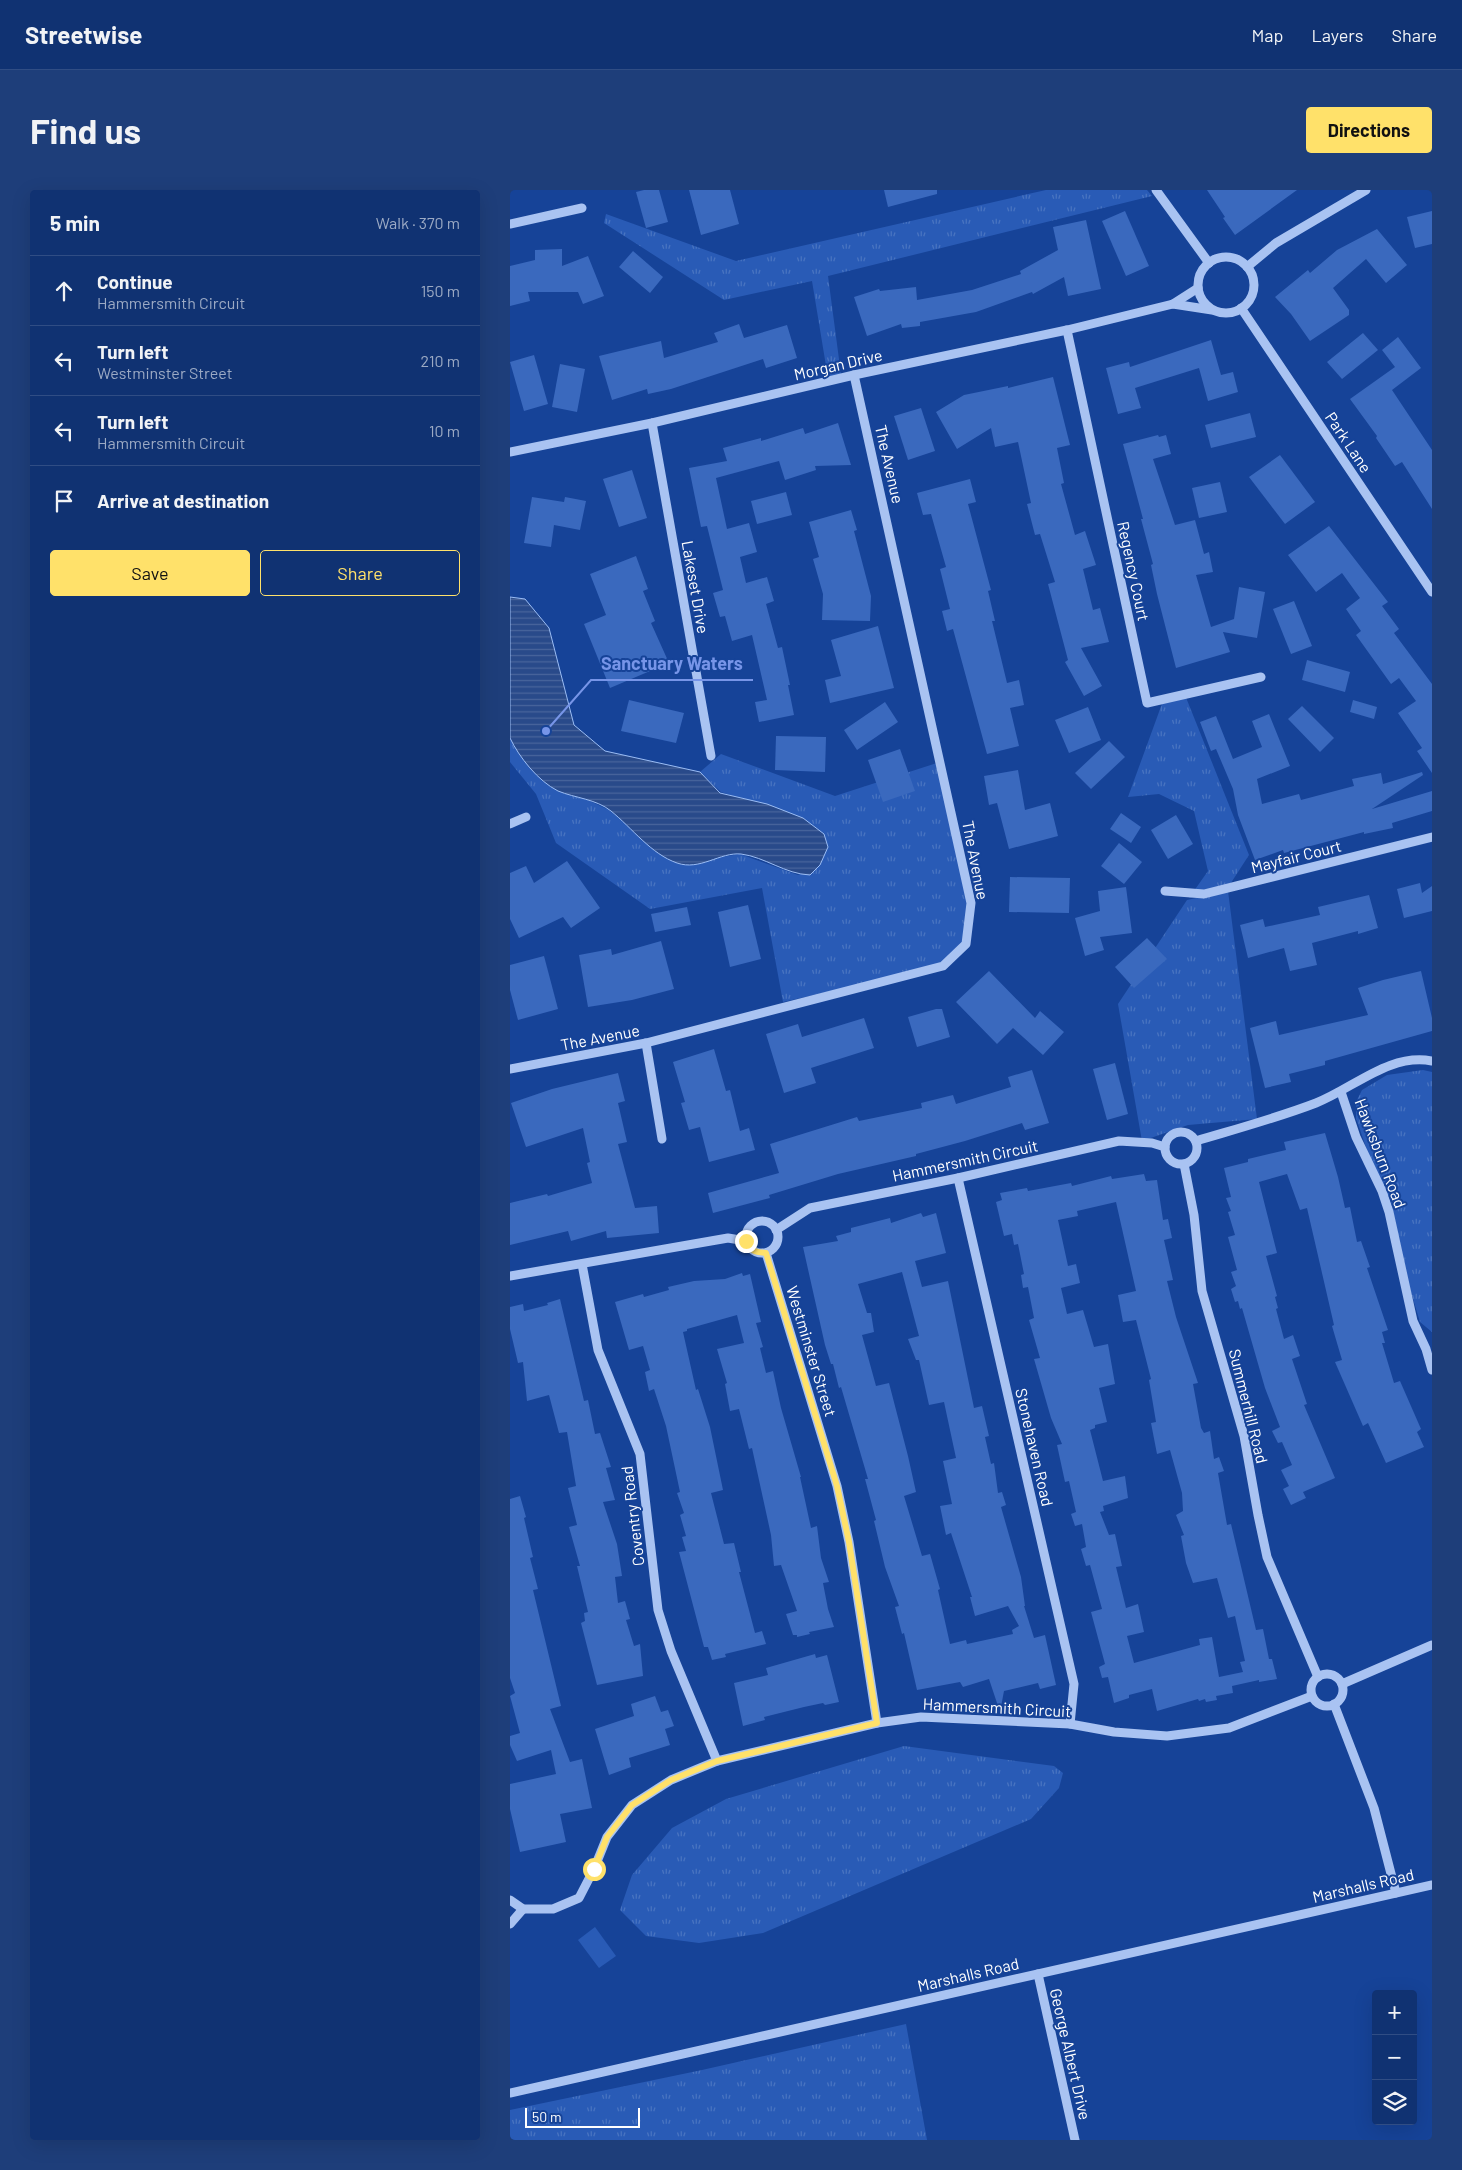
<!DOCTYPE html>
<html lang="en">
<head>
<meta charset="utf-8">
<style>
  :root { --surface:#103272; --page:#1e3e7a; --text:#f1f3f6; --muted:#9caac4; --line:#304d84; --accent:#ffe16a }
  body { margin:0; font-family:Barlow,sans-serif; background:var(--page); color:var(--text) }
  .controls { position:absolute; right:15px; bottom:15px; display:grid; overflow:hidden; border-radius:5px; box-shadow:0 5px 20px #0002 }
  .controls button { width:45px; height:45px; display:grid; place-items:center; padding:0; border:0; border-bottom:1px solid var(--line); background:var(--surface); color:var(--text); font:25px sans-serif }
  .scale { position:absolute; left:15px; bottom:12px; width:115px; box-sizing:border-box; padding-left:5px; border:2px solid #fff; border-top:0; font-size:14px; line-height:18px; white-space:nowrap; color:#fff; -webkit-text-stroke:4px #164398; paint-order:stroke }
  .stop { position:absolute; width:15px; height:15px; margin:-11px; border:4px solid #ffe16a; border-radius:50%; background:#fff }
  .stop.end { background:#ffe16a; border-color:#fff; box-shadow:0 1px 5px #0008 }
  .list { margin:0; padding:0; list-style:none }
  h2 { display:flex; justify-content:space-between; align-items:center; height:65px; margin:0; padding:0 20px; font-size:21px }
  h2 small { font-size:16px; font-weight:400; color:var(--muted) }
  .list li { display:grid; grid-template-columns:32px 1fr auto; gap:15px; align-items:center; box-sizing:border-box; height:70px; padding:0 20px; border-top:1px solid var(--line) }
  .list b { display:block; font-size:19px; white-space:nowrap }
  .list p { margin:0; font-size:16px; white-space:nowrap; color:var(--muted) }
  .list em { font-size:16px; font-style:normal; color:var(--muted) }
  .actions { display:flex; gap:10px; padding:15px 20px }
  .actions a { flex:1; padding:11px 0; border:1px solid var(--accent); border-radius:5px; text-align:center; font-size:18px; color:var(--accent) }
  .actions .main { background:var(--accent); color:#111 }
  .icon { flex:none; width:28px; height:28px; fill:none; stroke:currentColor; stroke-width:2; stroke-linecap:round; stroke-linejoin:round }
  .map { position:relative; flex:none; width:922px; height:1950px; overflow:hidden; border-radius:5px }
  header { display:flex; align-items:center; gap:30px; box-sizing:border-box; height:70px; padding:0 25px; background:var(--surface); border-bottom:1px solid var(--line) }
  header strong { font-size:24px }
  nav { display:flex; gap:28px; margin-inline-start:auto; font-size:18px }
  .intro { display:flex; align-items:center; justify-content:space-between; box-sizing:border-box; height:120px; padding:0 30px }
  h1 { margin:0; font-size:35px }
  .button { padding:12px 22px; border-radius:5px; background:var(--accent); color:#111; font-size:18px; font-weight:700 }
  main { display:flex; gap:30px; padding:0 30px }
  aside { flex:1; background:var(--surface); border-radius:5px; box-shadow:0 5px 20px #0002 }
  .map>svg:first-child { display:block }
  .grass { fill:#295bb6 }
  .park { fill:url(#park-tufts) }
  .water { fill:url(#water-rules); stroke:#9bbdf5 }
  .building { fill:#3a69be; fill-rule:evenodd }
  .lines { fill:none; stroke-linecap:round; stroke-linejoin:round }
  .minor { stroke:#a9c3f2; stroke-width:9 }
  .route { stroke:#ffe16a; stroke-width:6 }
  .labels { text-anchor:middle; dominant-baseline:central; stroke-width:4; stroke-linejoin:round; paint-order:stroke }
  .street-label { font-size:16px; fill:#fff; stroke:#164398 }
  .leader { fill:none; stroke:#7795e8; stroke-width:2 }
  .callout-dot { fill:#7795e8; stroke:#164398; stroke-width:2 }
  .callout-label { font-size:18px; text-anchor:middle; font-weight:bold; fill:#7795e8; stroke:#164398; stroke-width:4; stroke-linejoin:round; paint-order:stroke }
</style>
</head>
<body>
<header>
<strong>Streetwise</strong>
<nav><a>Map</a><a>Layers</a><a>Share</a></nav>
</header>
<div class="intro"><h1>Find us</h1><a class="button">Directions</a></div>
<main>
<aside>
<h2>5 min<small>Walk · 370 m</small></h2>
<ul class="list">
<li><svg class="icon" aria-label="ahead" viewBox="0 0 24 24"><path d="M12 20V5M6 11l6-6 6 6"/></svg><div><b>Continue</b><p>Hammersmith Circuit</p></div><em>150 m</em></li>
<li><svg class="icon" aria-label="left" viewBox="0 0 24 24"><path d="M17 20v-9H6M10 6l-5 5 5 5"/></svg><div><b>Turn left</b><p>Westminster Street</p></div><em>210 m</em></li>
<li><svg class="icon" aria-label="left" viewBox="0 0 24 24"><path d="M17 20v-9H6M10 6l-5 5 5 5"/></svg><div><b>Turn left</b><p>Hammersmith Circuit</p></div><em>10 m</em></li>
<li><svg class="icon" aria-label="arrive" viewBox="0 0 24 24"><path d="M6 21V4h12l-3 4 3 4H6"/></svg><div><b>Arrive at destination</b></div></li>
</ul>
<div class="actions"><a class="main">Save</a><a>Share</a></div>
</aside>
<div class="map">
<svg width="922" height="1950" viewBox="0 0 922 1950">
  <defs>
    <pattern id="park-tufts" width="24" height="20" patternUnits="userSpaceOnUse" patternTransform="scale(1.25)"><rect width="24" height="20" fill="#295bb6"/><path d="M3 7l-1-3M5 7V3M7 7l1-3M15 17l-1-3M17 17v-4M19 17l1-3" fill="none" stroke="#4974c1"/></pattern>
    <pattern id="water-rules" width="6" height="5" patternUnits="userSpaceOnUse" patternTransform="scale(1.25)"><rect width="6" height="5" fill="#294a8a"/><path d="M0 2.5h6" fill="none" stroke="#49659c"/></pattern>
  </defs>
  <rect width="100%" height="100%" fill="#164398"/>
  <path class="grass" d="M85 1737 106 1766 89 1778 68 1750Z"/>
  <g class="park">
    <path d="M536 0H637L642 6 318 86 332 192 319 194 302 91 214 110 94 33 96 24 226 71Z"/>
    <path d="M675 505 739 665 717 699 679 708 698 681 684 621 649 604 618 607 653 511Z"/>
    <path d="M0 544 29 587 99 620 168 674 230 664 288 685 310 674 313 644 293 628 211 602 190 582 211 564 325 606 430 572 460 713 456 754 433 776 273 812 252 698 140 719 46 653 26 604 0 572Z"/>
    <path d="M718 701 747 929 678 935 632 951 608 814 677 710Z"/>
    <path d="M913 880 922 882V1142L910 1132 900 1099 881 1012 861 972 846 928V912L852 900 877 885Z"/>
    <path d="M394 1556 544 1576 553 1583 549 1598 521 1629 253 1743 189 1753 136 1746 110 1720 122 1685 162 1638 216 1609Z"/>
    <path d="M396 1834 417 1950H0V1920L192 1880Z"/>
  </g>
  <path class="water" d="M0 407 15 409 39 438 64 535 95 561 190 582 210 603 257 614 293 628 314 644 318 657 310 675 300 685C275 684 255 667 231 664 210 662 190 681 167 673 141 664 122 638 101 621 86 609 65 608 48 601 28 591 9 567 0 548Z"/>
  <g class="building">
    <path d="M134 0H149L158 32 136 38 126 2Z"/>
    <path d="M179 0H220L229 34 191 45Z"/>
    <path d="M374 0H427V4L378 17Z"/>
    <path d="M697 0H787L725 45 713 28 715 27Z"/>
    <path d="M615 21 639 76 616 86 592 31Z"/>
    <path d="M922 21V54L905 58 897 27Z"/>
    <path d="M576 30 591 99 558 106 554 87 523 104 522 102 466 122 410 132V136L392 138 391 134 357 146 344 107 369 99 370 101 406 97 407 110 462 100 511 84 510 81 548 60 543 37Z"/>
    <path d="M867 39 897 75 876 93 856 69 823 98 839 120V125L800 151 781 124 765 107 798 80 800 83 827 60Z"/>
    <path d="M52 59V76L78 66 94 106 73 114 68 102H18L20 111 0 116V76L25 70V60Z"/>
    <path d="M123 61 153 87 140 103 109 77Z"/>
    <path d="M229 134 234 148 277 135 287 168 256 178 253 169 161 199 138 204 137 199 102 210 89 166 151 151 154 168 208 152 204 143Z"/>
    <path d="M853 143 868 160 832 189 817 172Z"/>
    <path d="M888 147 911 178 882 200 922 260V319L892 272 885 276 866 248 867 246 840 209 885 177 872 160Z"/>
    <path d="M701 150 711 185 723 182 728 202 698 211 689 178 625 198 631 218 608 224 596 178 619 172 620 177Z"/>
    <path d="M24 165 38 214 14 221 0 172Z"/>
    <path d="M50 174 75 179 67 222 42 217Z"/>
    <path d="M543 187 560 255 547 258 554 293 551 294 565 345 575 341 586 375 573 379 583 420 590 418 599 452 571 458 592 496 574 506 555 472 558 470 538 394 545 392 530 344 525 345 517 314 521 313 508 252 485 257 481 238 447 259 426 222 454 205 498 196V198Z"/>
    <path d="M411 218 425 261 398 270 384 226Z"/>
    <path d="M740 223 746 247 701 258 695 235Z"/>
    <path d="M328 233 341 275 305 276 306 280 275 290 269 271 206 288 217 339 239 333 247 362 230 367 236 393 257 387 264 411 256 414 268 458 272 457 280 495H278L284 525 249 532 245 512 257 510 242 445 222 451 215 426 210 427 203 403 213 400 197 336 191 337 179 278 217 271 213 258 251 248V251L293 238 295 244Z"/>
    <path d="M648 245 649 247 656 245 661 264 643 269 665 335 685 330 694 364 699 362 703 382 686 385 701 437 724 429 729 397 755 402 747 448 713 442 720 462 666 478 647 404 641 375 643 374 631 329H633L613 254Z"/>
    <path d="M770 265 805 312 775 334 739 287Z"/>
    <path d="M122 280 137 328 109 337 93 289Z"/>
    <path d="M460 289 466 312 458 314 481 400 478 401 485 431H482L497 493 509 490 514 515 500 518 509 556 477 564 443 439 437 441 432 421 440 419 430 379 436 377 421 324 413 325 407 303Z"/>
    <path d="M710 292 717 322 689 328 682 298Z"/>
    <path d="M276 302 282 325 247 334 241 311Z"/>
    <path d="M22 307 54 312 55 307 76 311 70 340 44 335 41 357 14 353Z"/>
    <path d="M341 320 347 340 344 341 361 406 360 431 312 430 313 404 303 369 309 367 299 332Z"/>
    <path d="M819 336 878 412 872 416 889 439 884 443 922 494V583L907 561 912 558 888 523 906 511 889 488 881 494 846 445 851 441 836 419 850 408 832 383 806 402 778 365Z"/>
    <path d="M126 366 138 399 133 401 145 431 141 433 159 473 100 498 74 434 96 425 80 384Z"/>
    <path d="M784 411 802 456 781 464 763 419Z"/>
    <path d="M368 436 384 498 320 513 315 490 331 486 321 450Z"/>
    <path d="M797 470 840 482 835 502 792 490Z"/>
    <path d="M119 510 174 523 166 553 111 541Z"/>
    <path d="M843 510 867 517 864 529 840 522Z"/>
    <path d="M375 512 388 532 347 560 334 540Z"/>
    <path d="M792 516 824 548 810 562 778 529Z"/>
    <path d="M578 517 591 550 559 563 545 530Z"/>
    <path d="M759 524 780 576 747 589 752 614 789 604 791 610 844 596 842 589 871 583 873 594 912 582 913 585 862 619 922 601V621L882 633 883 638 854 644V642L774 663 773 660 745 670 728 625 723 599 706 559 701 561 690 532 706 526 723 569 752 557 742 531Z"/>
    <path d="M266 546 316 547 315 582 265 580Z"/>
    <path d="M599 551 615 567 581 599 565 583Z"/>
    <path d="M390 559 405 601 373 612 358 570Z"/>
    <path d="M508 580 515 620 540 613 548 646 499 659 487 613 479 615 474 586Z"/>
    <path d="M611 623 631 637 621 653 600 639Z"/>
    <path d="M666 625 683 654 658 669 641 640Z"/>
    <path d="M609 653 632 672 614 694 591 676Z"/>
    <path d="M57 671 90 718 61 738 53 727 9 748 0 729V683L16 676 24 693Z"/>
    <path d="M500 687 560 688 559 723 499 722Z"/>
    <path d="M910 693 912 703 922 696V721L894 728 887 699Z"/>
    <path d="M616 697 622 743 590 747 594 760 575 766 565 728 590 721 588 701Z"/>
    <path d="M859 705 868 738 848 744V741L802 753 807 775 780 781 774 758 738 768 730 735 753 729 755 737 810 725 808 717Z"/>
    <path d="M238 715 251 769 220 777 208 722Z"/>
    <path d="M177 717 181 735 145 742 141 724Z"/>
    <path d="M637 748 657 769 624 798 605 777Z"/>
    <path d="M151 751 164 799 122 810 78 817 69 765 101 759 102 765Z"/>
    <path d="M34 766 48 819 8 830 0 800V775Z"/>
    <path d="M479 781 525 828 530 821 554 842 533 865 503 838 487 854 446 812Z"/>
    <path d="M911 781 922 828V841L815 871V875L779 884 781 892 755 898 740 838 766 831 769 845 858 825 848 798 873 790Z"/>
    <path d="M426 819H432L440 847 407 857 398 827Z"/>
    <path d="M354 828 364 858 301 878 306 893 274 903 256 844 288 834 292 847Z"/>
    <path d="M204 859 216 901 220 900 230 941 239 938 245 960 199 972 190 937 179 940 171 913 175 912 163 872Z"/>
    <path d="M605 873 618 924 597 930 583 879Z"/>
    <path d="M522 880 539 933 515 940 512 933 455 951 406 964V966L328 984 259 1005 260 1008 203 1023 198 1003 269 983 260 954 347 927 349 931 412 918 411 913 443 905 446 914 501 897 498 887Z"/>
    <path d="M108 883 115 911 108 913 117 952 108 954 125 1018 147 1016 149 1043 97 1048 96 1041 61 1051 58 1041 0 1055V1013L37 1004 38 1006 82 993 77 973 80 972 73 938 16 957 1 913 42 899Z"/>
    <path d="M815 943 828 987 835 1018 840 1017 847 1052 851 1051 860 1077 857 1078 878 1140 872 1142 875 1153H872L884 1193 890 1191 911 1239 907 1242 914 1257 876 1273 858 1233 853 1236 825 1172 832 1170 822 1136 824 1135 797 1018 790 1020 777 984 749 992 767 1063 756 1066 767 1106 765 1107 768 1118 766 1119 774 1149 783 1145 790 1166 782 1169 797 1214 794 1215 825 1288 793 1302 796 1308 781 1315 773 1299 779 1296 771 1280 782 1275 772 1252 768 1253 762 1241 770 1237 755 1198 732 1118 730 1119 728 1111 725 1112 721 1099 726 1096 721 1082 727 1080 718 1047 725 1045 718 1022 721 1021 716 1008 721 1007 714 978 738 972V969L776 960 774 952Z"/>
    <path d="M634 984 636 991 647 990 653 1030 658 1029 662 1048 654 1050 663 1090 657 1091 666 1127 688 1193 683 1194 691 1238 694 1243 700 1241 704 1269 709 1267 714 1281 708 1283 717 1335 721 1334 746 1440 753 1439 759 1469H762L767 1489 749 1492V1490L722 1496 723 1503 706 1506 707 1510 696 1512 695 1509 689 1511 688 1509 647 1521 642 1499 619 1505V1508L604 1513 598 1487 592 1488 589 1477 595 1474 581 1422 592 1419 580 1375 576 1376 571 1359 576 1357 572 1334 565 1336 561 1324 566 1322 559 1291 555 1292 547 1255 552 1254 541 1228 524 1169 530 1168 519 1130 524 1128 518 1097 513 1098 511 1085 514 1084 508 1054 504 1055 502 1044 494 1046 486 1012 492 1010 490 1003 517 998 518 1001 561 993 562 996 601 986 602 989ZM606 1012 626 1101 608 1105 613 1132 626 1130 641 1189 639 1190 646 1232 641 1233 647 1264 660 1260 672 1303 673 1321 666 1325 674 1345 671 1346 676 1373 683 1393 707 1388 718 1428 725 1426 735 1471 730 1472 733 1482 709 1487 702 1447 689 1449 690 1455 624 1473 617 1446 634 1442 628 1414 616 1418 606 1377 612 1376 605 1344 599 1345 590 1322 594 1321 593 1316 618 1308 615 1286 593 1291 580 1240 585 1238V1235L597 1232 589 1198 605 1194 598 1154 584 1157 573 1120 557 1124 551 1098 570 1093 566 1074 558 1076 548 1030 568 1026 567 1021Z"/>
    <path d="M411 1023 413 1027 426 1023 436 1063 405 1071 412 1097 438 1091 464 1218 472 1216 479 1246 475 1247 481 1274 484 1273 488 1303 492 1302 496 1315 491 1317 511 1387 515 1416H514L524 1448 535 1445 546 1495 530 1499 528 1493 494 1501 490 1522 479 1489 453 1497 450 1492 407 1500 394 1443 392 1444 385 1417 389 1416 375 1377 364 1331 366 1330 355 1289H358L331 1197 329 1198 323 1174H321L315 1155 293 1057 328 1051 326 1046 341 1042V1038L380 1028 381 1033ZM392 1082 409 1146 398 1149 406 1170H409L419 1215 434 1212 446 1268 433 1271 442 1314 430 1316 436 1345 441 1343 462 1407H460L465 1426 498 1416 509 1436 502 1440 503 1444 457 1454 456 1450 440 1454 428 1400 430 1399 420 1364 412 1366 394 1306 406 1302 398 1266 379 1193 366 1196 352 1145 364 1142 361 1123H357L348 1094Z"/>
    <path d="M232 1083 233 1086 240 1084 251 1132 246 1133 253 1157 250 1158 256 1183 263 1181 271 1218 291 1287H290L301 1338 307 1336 311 1368 319 1392 313 1393 318 1419 324 1437 299 1442 300 1444 287 1447V1445H283L276 1424 287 1421 271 1375 264 1376 261 1345 242 1258 239 1259 229 1219 220 1221 215 1194 217 1193 207 1159 234 1153 227 1125 177 1139V1141L173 1142 186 1200 188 1199 200 1237 213 1300 201 1303 214 1354 224 1353 231 1382H229L245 1443 252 1441 256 1454 215 1464 216 1467 202 1470 198 1457H194L169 1362 176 1361 172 1347 176 1346 170 1325 174 1323 167 1303 170 1302 156 1236 144 1199 139 1201 135 1182 140 1180 133 1156 119 1160 105 1112 133 1104 134 1107 159 1100 158 1097 184 1091 215 1089Z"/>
    <path d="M50 1109 74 1211 78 1210 85 1244 90 1243 101 1277 96 1278 105 1310 93 1312 107 1354 112 1386 105 1387 108 1413 115 1411 120 1429 116 1430 124 1456 130 1454 133 1486 87 1495 71 1433 75 1431 74 1423 78 1422 67 1376H70L59 1337 67 1335 58 1298 66 1296 57 1242 49 1243 39 1205 17 1211 13 1172 8 1173 0 1139V1117L13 1114 14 1121 38 1115 37 1113Z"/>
    <path d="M10 1306 16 1327 14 1328 23 1367 20 1368 28 1399 23 1400 51 1516 40 1519 60 1572 72 1569 82 1618 50 1624 56 1652 10 1662 0 1619V1594L46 1584 41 1560 7 1571 0 1555V1546L10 1543 0 1506 5 1503 0 1488V1309Z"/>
    <path d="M305 1464 306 1468 317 1465 329 1512 315 1515 313 1513 294 1517 254 1527 255 1530 233 1536 224 1493 258 1485 256 1478Z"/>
    <path d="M145 1506 151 1522 158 1520 164 1536 155 1539 160 1555 119 1568 121 1577 99 1585 85 1539 124 1526 121 1514Z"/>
  </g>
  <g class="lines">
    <g class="minor">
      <path d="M646 0 699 73"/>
      <path d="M0 34 72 18"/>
      <circle cx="716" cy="95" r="28"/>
      <path d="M737 77 766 53 856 0"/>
      <path d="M663 114 702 120"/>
      <path d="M731 118 922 402"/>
      <path d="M557 140 637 513 751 487"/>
      <path d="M142 233 201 566"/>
      <path d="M0 262 142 233 344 185 557 140 663 114 688 98"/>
      <path d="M0 634 16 627"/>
      <path d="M655 701 694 704 922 647"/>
      <path d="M136 853 152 949"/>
      <path d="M0 879 136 853 433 776 456 754 461 713 344 185"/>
      <path d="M831 902 846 947 872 1001 879 1022 903 1131 916 1159 922 1180"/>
      <circle cx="671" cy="958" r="16"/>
      <path d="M686 951C726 939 767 928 806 913 844 898 879 863 922 871"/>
      <path d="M674 974 684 1025 692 1101 734 1246 748 1325 757 1367 808 1487"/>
      <path d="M448 988 564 1494 560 1534"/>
      <circle cx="252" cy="1047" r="16"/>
      <path d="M266 1040 300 1018 448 988 609 951 642 953 655 957"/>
      <path d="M256 1063 327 1296 339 1352 367 1533"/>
      <path d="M72 1074 88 1160 130 1264 148 1420 161 1461 207 1571"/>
      <path d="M0 1086 218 1048 236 1051"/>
      <circle cx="817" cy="1500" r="16"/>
      <path d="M832 1494 922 1455"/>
      <path d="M824 1514 864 1618 886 1703"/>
      <path d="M0 1710 13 1719H43L69 1708 84 1679 97 1647 122 1615 161 1590 207 1571 367 1533 411 1527 560 1534 604 1542 657 1546 719 1538 802 1506"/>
      <path d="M0 1734 13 1719"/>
      <path d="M528 1784 565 1950"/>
      <path d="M0 1903 922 1695"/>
    </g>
  </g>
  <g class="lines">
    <path class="route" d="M84 1679 97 1647 122 1615 161 1590 207 1571 367 1533 339 1352 327 1296 256 1063C245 1062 240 1061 236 1051"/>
  </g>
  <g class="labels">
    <g class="street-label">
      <text transform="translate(328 174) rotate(-13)">Morgan Drive</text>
      <text transform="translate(839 252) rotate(56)">Park Lane</text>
      <text transform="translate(380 274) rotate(77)">The Avenue</text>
      <text transform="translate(624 381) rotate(78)">Regency Court</text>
      <text transform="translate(186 397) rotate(80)">Lakeset Drive</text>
      <text transform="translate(786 666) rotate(-14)">Mayfair Court</text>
      <text transform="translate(466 670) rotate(79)">The Avenue</text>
      <text transform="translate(90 847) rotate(-11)">The Avenue</text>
      <text transform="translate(871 963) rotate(69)">Hawksburn Road</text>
      <text transform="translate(455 970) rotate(-12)">Hammersmith Circuit</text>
      <text transform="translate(302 1161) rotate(73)">Westminster Street</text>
      <text transform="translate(739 1216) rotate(76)">Summerhill Road</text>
      <text transform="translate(525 1257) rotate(77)">Stonehaven Road</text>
      <text transform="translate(122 1326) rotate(-97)">Coventry Road</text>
      <text transform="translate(487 1517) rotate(3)">Hammersmith Circuit</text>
      <text transform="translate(853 1695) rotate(-13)">Marshalls Road</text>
      <text transform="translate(458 1784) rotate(-13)">Marshalls Road</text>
      <text transform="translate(561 1864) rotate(77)">George Albert Drive</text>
    </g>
  </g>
  <path class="leader" d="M36 541L81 490H243"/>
  <circle class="callout-dot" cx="36" cy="541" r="5"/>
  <g class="callout-label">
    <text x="162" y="480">Sanctuary Waters</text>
  </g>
</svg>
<div class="controls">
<button>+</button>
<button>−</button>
<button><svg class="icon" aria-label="layers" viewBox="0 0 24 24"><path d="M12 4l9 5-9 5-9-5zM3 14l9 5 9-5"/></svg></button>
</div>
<div class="scale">50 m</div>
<div class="stop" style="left:84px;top:1679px"></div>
<div class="stop end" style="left:236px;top:1051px"></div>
</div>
</main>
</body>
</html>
